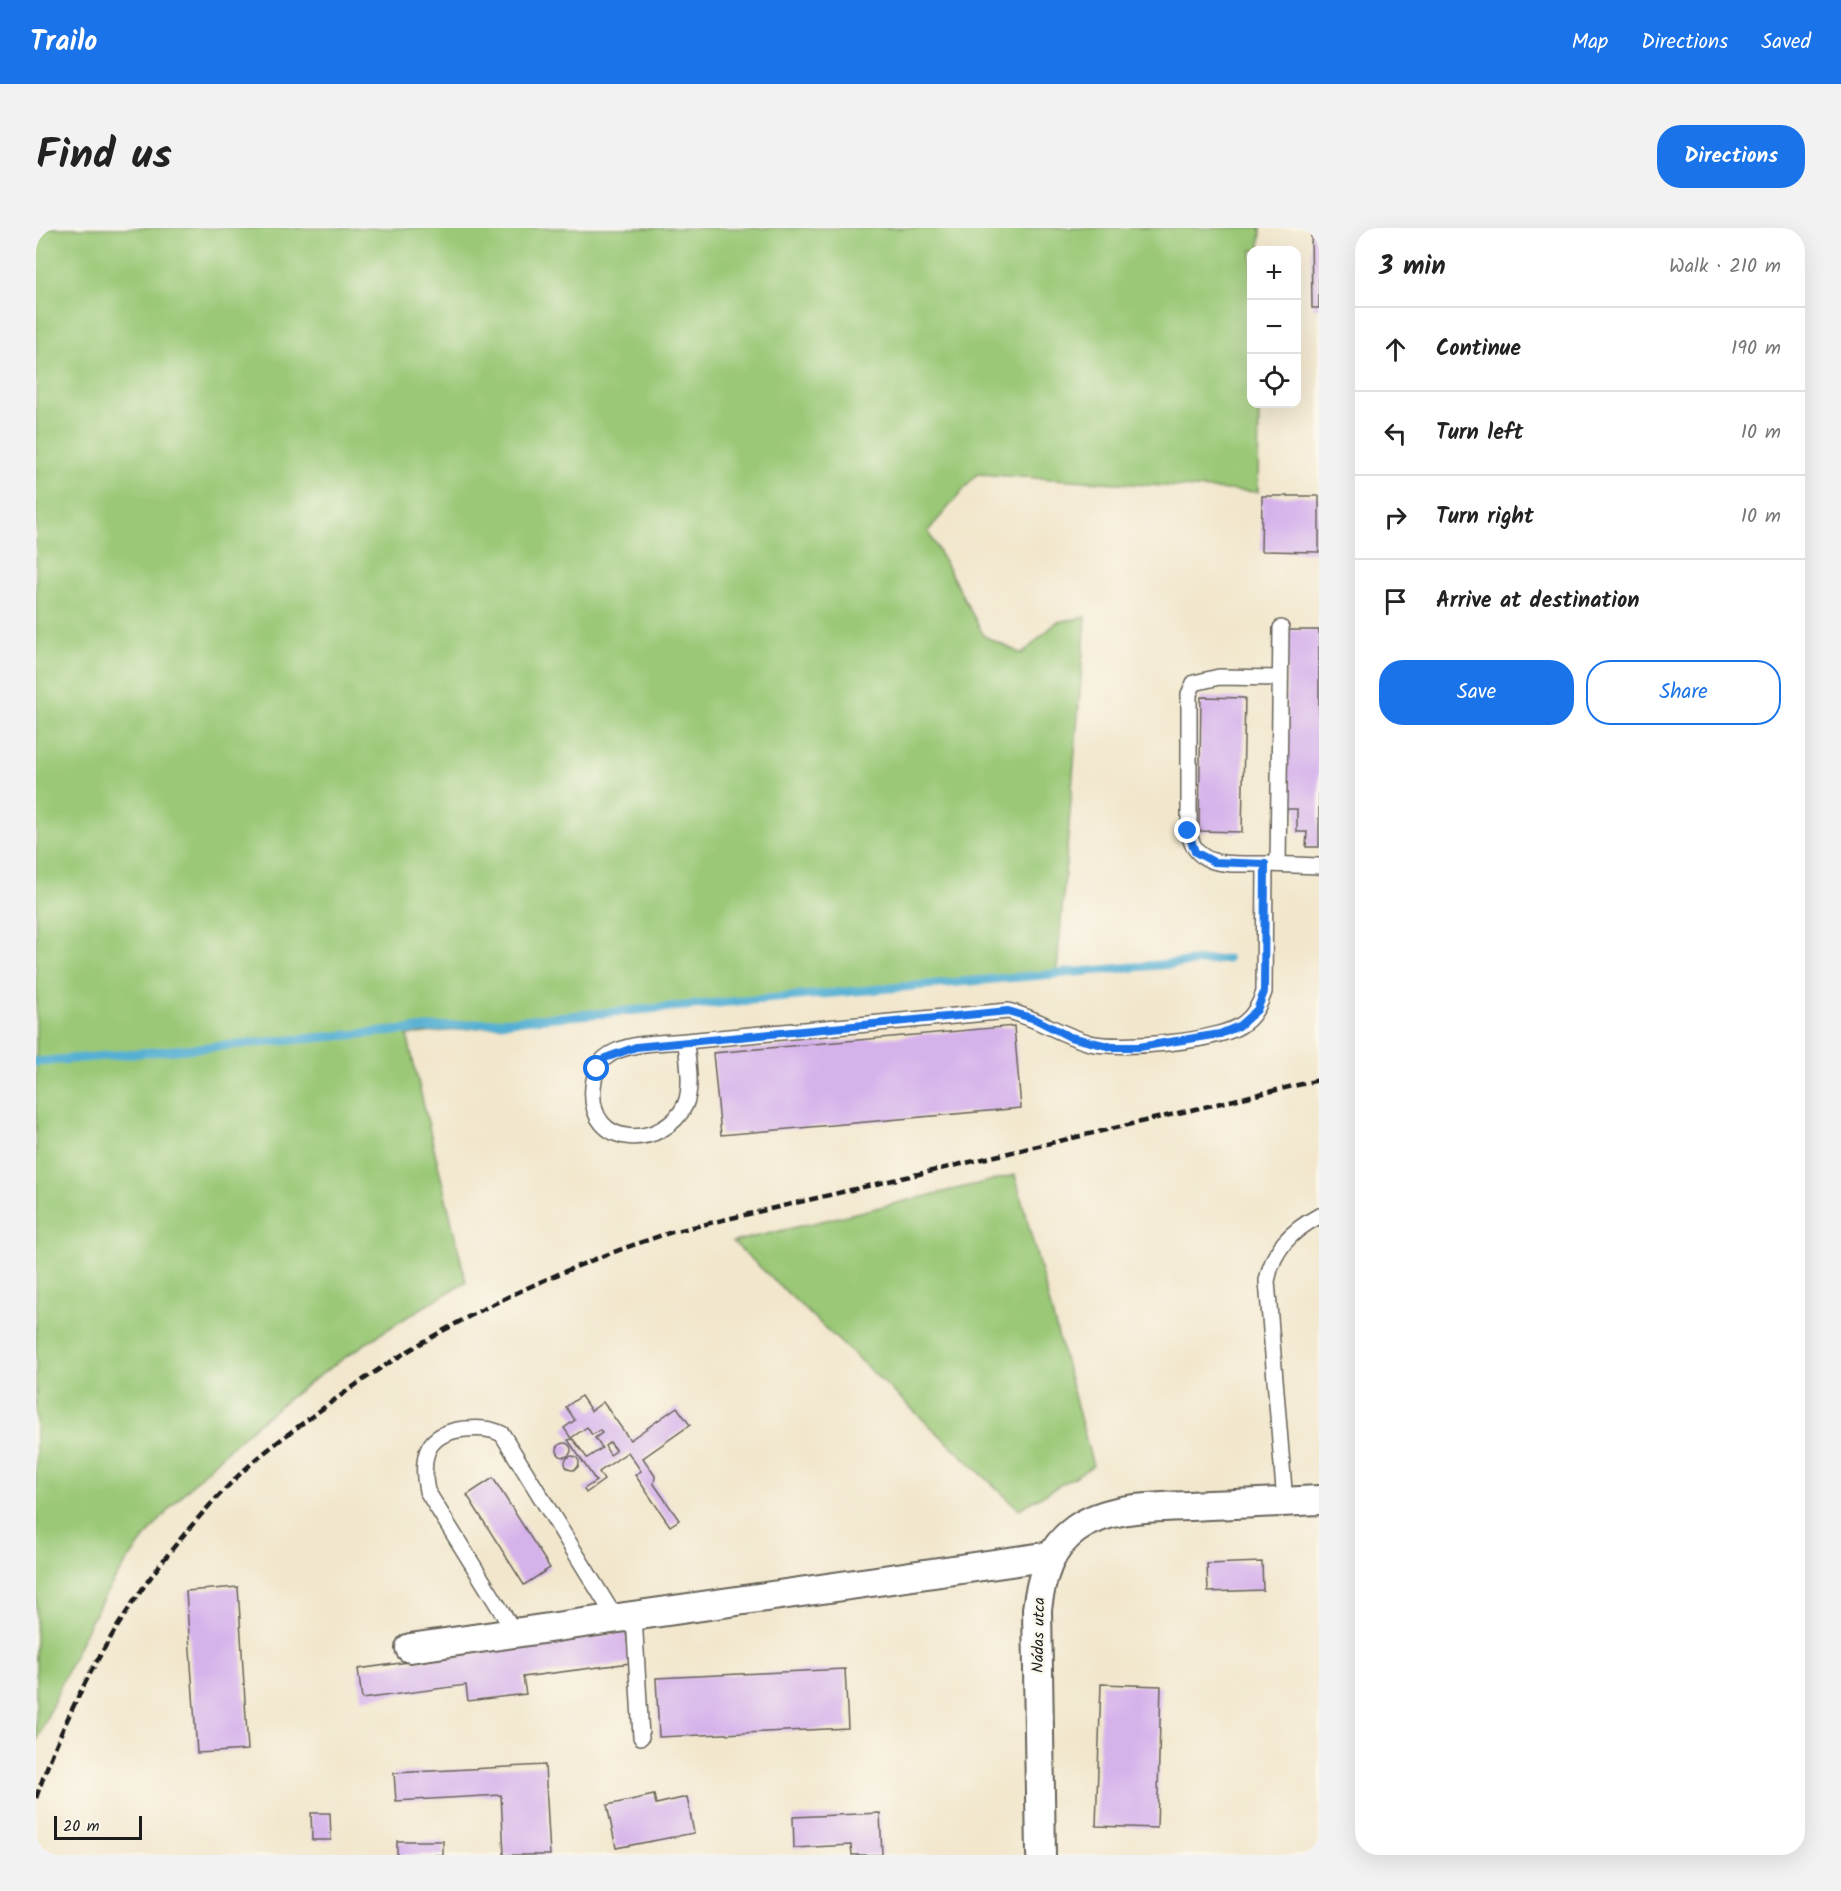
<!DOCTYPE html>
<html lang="en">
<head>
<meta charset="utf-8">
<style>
  :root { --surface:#fff; --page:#f2f2f2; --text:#222; --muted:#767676; --line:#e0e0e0; --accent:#1a73e8 }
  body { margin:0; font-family:Kalam,sans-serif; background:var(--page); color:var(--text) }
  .controls { position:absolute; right:18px; top:18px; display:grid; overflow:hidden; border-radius:12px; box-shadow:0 6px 24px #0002 }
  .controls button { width:54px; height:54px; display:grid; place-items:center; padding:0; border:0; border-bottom:2px solid var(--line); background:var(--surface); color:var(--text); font:30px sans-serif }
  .scale { position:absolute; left:18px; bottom:15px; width:88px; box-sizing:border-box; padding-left:6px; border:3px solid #1c1c1c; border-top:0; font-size:16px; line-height:21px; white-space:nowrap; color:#1c1c1c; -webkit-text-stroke:4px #fbf7ec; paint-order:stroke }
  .stop { position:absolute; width:18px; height:18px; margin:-14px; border:4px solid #1a73e8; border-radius:50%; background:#fff }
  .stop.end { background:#1a73e8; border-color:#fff; box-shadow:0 2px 6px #0008 }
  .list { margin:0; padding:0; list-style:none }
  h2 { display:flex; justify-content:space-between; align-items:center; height:78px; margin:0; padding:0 24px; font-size:26px }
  h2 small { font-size:20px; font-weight:400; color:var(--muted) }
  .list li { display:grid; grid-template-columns:39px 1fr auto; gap:18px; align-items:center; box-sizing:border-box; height:84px; padding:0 24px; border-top:2px solid var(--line) }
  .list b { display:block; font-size:22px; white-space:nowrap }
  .list em { font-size:20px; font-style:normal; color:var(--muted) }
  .actions { display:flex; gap:12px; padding:18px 24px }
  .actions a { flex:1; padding:14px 0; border:2px solid var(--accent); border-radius:24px; text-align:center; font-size:21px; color:var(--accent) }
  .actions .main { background:var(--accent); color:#fff }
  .icon { flex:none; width:33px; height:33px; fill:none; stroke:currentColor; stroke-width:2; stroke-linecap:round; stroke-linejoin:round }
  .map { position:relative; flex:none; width:1283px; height:1627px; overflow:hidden; border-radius:24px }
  header { display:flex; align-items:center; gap:36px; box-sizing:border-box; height:84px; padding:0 30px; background:var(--accent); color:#fff }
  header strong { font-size:28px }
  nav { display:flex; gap:33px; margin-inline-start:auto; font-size:21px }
  .intro { display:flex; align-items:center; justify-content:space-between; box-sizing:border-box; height:144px; padding:0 36px }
  h1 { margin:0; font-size:42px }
  .button { padding:15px 27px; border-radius:24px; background:var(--accent); color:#fff; font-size:21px; font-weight:700 }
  main { display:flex; gap:36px; padding:0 36px }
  aside { flex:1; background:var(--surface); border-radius:24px; box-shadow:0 6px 24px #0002 }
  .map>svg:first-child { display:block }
  .green { fill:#9ac876; stroke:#5b7249; stroke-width:1.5 }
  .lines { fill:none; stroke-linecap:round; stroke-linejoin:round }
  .stream { stroke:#56b0d3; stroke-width:9 }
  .building { fill:#d6b2eb; fill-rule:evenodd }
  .service-casing { stroke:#67635a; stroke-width:18 }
  .minor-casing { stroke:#67635a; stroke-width:32 }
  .service { stroke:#fff; stroke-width:15 }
  .minor { stroke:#fff; stroke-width:28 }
  .rail { stroke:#1c1c1c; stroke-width:4.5; stroke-dasharray:9 4.5; stroke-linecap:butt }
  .route { stroke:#1a73e8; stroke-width:8 }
  .labels { text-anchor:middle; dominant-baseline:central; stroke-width:5; stroke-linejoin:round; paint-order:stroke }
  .street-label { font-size:16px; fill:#1c1c1c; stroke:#fbf7ec }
</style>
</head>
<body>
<header>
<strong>Trailo</strong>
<nav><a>Map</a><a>Directions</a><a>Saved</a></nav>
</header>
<div class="intro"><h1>Find us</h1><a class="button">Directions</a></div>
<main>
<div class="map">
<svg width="1283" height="1627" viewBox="0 0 1283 1627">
  <rect width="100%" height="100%" fill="#fbf7ec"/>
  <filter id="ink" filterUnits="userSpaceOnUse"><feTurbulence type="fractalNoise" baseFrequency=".0167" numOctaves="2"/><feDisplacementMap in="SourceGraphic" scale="12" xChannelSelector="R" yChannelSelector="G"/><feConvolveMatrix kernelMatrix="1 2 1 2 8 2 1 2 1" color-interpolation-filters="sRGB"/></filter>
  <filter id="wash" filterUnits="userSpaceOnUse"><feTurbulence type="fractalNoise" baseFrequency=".008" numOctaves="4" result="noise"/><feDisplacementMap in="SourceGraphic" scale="24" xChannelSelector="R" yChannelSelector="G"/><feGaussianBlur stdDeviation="1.35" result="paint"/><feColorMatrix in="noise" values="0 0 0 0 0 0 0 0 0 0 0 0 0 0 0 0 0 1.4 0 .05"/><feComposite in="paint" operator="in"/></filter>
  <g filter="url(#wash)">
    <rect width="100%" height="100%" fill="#f2e7cd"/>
    <g class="green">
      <path d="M0 0H1225L1224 22H1216V176H1223L1222 264 941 246 892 303 948 408 986 426 1021 394 1050 389 1021 742 371 807 430 1054C297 1130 166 1222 79 1351 46 1402 24 1460 0 1515Z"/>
      <path d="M979 947 1057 1238 983 1281 697 1014Z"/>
    </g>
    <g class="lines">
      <path class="stream" d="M0 834 1191 731"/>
    </g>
    <g id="blocks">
      <g class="building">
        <path d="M1275 0H1283V80H1276Z"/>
        <path d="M1226 268H1283V324L1225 323Z"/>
        <path d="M1251 402H1283V619H1270L1271 604H1261V581H1250Z"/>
        <path d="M1165 469 1209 470 1206 604 1163 603Z"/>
        <path d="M978 798 985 880 685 907 677 825Z"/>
        <path d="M545 1168 555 1183 567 1174 594 1212 641 1179 654 1197 607 1230 619 1248 618 1256 643 1292 634 1298 599 1247 605 1243 592 1224 563 1244 568 1252 550 1265 548 1261 560 1253 532 1212 537 1211 551 1230 566 1220 559 1210 566 1205 564 1202 556 1207 551 1199 535 1210 528 1200 539 1192 530 1179ZM574 1214 580 1223 574 1227 569 1218Z"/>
        <circle cx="528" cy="1222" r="7"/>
        <circle cx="536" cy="1235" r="7"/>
        <path d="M457 1250 514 1340 488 1357 431 1267Z"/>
        <path d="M1226 1334 1227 1362 1172 1364 1171 1336Z"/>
        <path d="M202 1359 212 1522 161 1525 150 1363Z"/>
        <path d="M590 1404 594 1435 487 1449 490 1466 432 1473 430 1457 326 1471 322 1441Z"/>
        <path d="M809 1441 812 1500 623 1509 620 1450Z"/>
        <path d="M1065 1456 1125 1458 1121 1600 1060 1598Z"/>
        <path d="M509 1537 514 1627H468L465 1567 360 1573 358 1545Z"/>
        <path d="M618 1567 620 1576 651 1569 658 1605 580 1620 571 1577Z"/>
        <path d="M275 1585H294L295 1612H276Z"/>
        <path d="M844 1585 846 1627H816L815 1617 758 1620 757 1589Z"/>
        <rect x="361" y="1613" width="46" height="14"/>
      </g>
    </g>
  </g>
  <g filter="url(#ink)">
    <use href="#blocks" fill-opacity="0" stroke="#67635a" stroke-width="1.5"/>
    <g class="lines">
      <defs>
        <g id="service">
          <path d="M1232 636 1283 638"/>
          <path d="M1242 636 1245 400"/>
          <path d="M650 813C651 831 657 859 649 877 629 920 551 924 557 859 558 849 561 837 569 830 588 814 626 815 650 813L972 783C1001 790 1025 807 1054 815 1084 822 1185 814 1208 795 1219 787 1224 776 1228 764L1229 636C1199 635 1158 643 1153 603V466L1158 455 1183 449 1244 450"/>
          <path d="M1249 1274 1231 1053C1237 1021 1255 1003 1283 988"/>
          <path d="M598 1388 605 1509"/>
          <path d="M479 1405 391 1263C384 1228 390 1205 429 1201 443 1200 454 1200 466 1206L580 1391"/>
        </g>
        <g id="minor">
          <path d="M374 1420 1015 1328"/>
          <path d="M1005 1627 1001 1381C1005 1350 1013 1320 1040 1301 1077 1275 1130 1280 1173 1277 1210 1276 1246 1274 1283 1272"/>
        </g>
      </defs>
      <use href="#service" class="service-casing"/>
      <use href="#minor" class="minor-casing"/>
      <use href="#service" class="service"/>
      <use href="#minor" class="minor"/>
      <path class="rail" d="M0 1570C40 1452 107 1344 194 1256 220 1229 252 1206 282 1184 390 1103 508 1045 636 1004L1283 852"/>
    </g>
  </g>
  <g class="lines" filter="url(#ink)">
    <path class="route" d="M561 841 569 830 600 819 972 783 999 791 1034 809 1076 819H1103L1184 806 1203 798 1221 782 1228 764 1229 636 1178 634 1159 624 1152 603"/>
  </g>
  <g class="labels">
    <g class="street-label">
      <text transform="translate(1003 1407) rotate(-89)">Nádas utca</text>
    </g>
  </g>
</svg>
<div class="controls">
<button>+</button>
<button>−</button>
<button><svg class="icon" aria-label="locate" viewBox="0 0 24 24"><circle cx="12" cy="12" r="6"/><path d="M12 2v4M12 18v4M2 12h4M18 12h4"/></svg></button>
</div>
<div class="scale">20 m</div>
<div class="stop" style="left:561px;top:841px"></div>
<div class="stop end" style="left:1152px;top:603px"></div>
</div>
<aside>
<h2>3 min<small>Walk · 210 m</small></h2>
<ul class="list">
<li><svg class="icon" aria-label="ahead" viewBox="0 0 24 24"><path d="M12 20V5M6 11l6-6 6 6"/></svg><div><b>Continue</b></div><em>190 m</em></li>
<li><svg class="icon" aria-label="left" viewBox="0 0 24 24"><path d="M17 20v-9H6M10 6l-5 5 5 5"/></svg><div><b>Turn left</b></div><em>10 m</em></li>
<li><svg class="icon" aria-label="right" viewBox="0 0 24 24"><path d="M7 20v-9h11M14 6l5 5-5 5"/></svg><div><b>Turn right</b></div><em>10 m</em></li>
<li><svg class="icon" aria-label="arrive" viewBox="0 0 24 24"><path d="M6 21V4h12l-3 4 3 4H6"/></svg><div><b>Arrive at destination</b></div></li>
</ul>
<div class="actions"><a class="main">Save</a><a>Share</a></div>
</aside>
</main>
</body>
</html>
